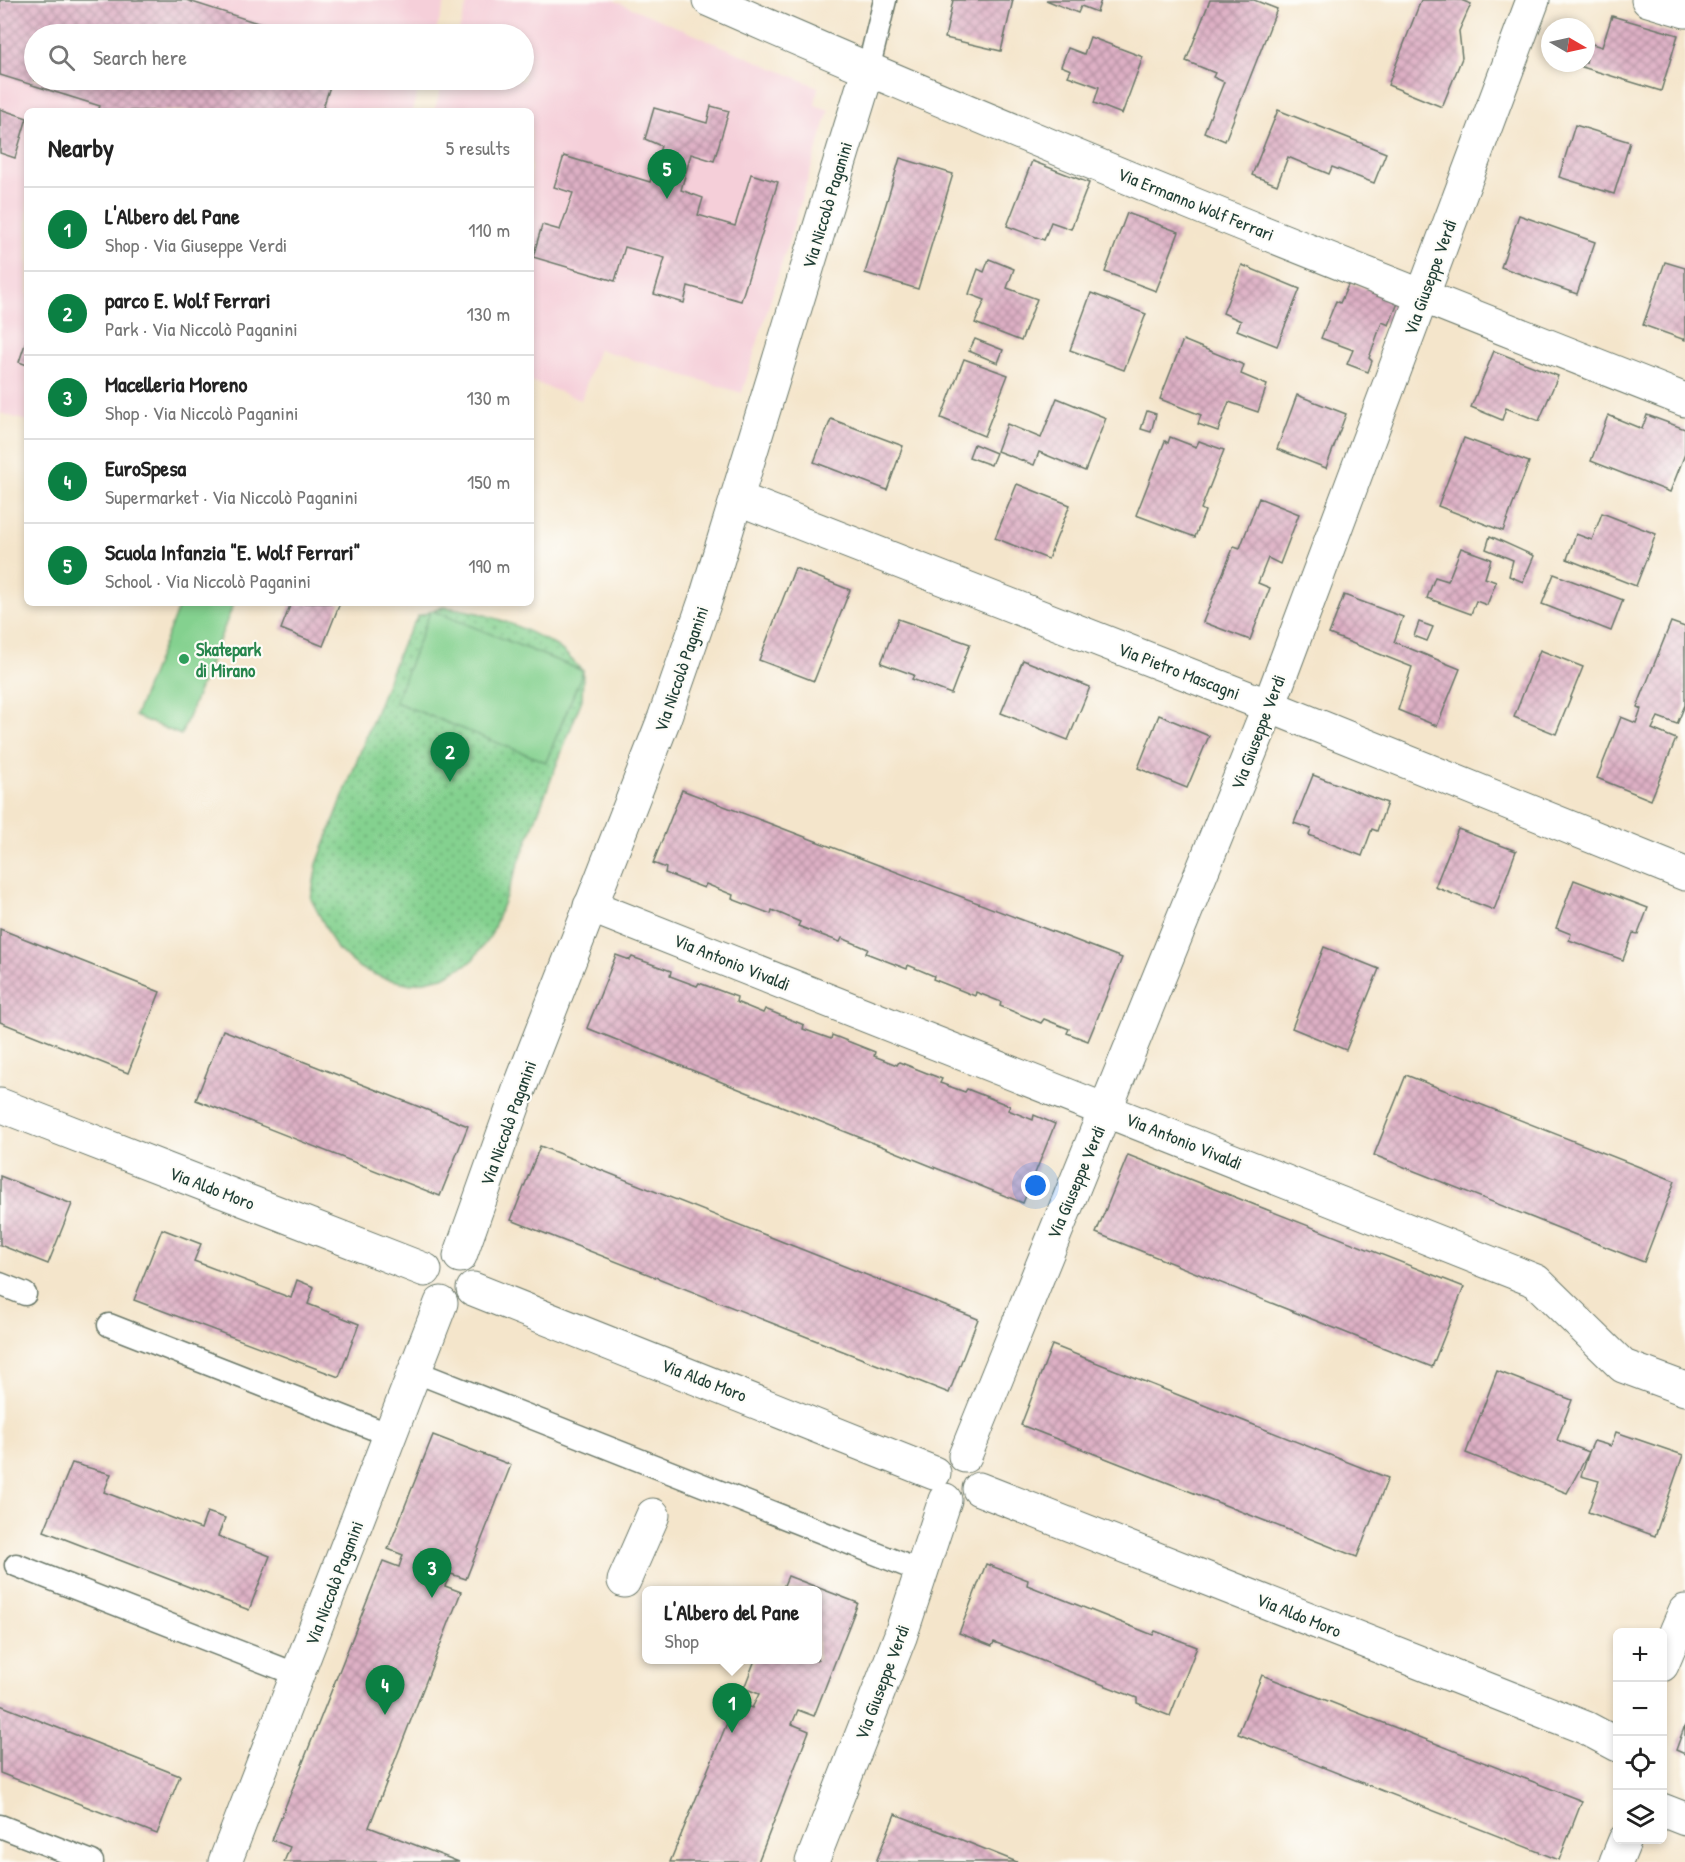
<!DOCTYPE html>
<html lang="en">
<head>
<meta charset="utf-8">
<style>
  :root { --surface:#fff; --page:#f2f2f2; --text:#222; --muted:#767676; --line:#e0e0e0; --accent:#0b8043 }
  body { margin:0; font-family:"Patrick Hand",sans-serif; background:var(--page); color:var(--text) }
  .controls { position:absolute; right:18px; bottom:18px; display:grid; overflow:hidden; border-radius:9px; box-shadow:0 3px 9px #0003 }
  .controls button { width:54px; height:54px; display:grid; place-items:center; padding:0; border:0; border-bottom:2px solid var(--line); background:var(--surface); color:var(--text); font:30px sans-serif }
  .compass { position:absolute; left:1541px; top:18px; width:54px; height:54px; border-radius:50%; background:var(--surface); box-shadow:0 3px 9px #0003; rotate:99deg }
  .you { position:absolute; left:1036px; top:1186px; width:21px; height:21px; margin:-15px; border:4px solid #fff; border-radius:50%; background:#1a73e8; box-shadow:0 0 0 9px #1a73e833 }
  .badge { display:grid; place-items:center; width:39px; height:39px; border-radius:50%; background:var(--accent); color:#fff; font-size:20px; font-weight:700 }
  .pin { position:absolute; translate:-50% -50px; filter:drop-shadow(0 2px 3px #0008) }
  .pin::after { content:''; position:absolute; top:32px; width:21px; height:18px; background:inherit; clip-path:polygon(0 0,100% 0,50% 100%) }
  .popup { position:absolute; left:642px; top:1586px; width:180px; height:78px; box-sizing:border-box; display:grid; place-content:center; border-radius:9px; background:var(--surface); filter:drop-shadow(0 2px 4px #0005); font-size:20px; white-space:nowrap; color:var(--muted) }
  .popup b { font-size:22px; color:var(--text) }
  .popup::after { content:''; position:absolute; left:50%; top:100%; margin-left:-12px; border:12px solid transparent; border-top-color:var(--surface) }
  .list { margin:0; padding:0; list-style:none }
  h2 { display:flex; justify-content:space-between; align-items:center; height:78px; margin:0; padding:0 24px; font-size:26px }
  h2 small { font-size:20px; font-weight:400; color:var(--muted) }
  .list li { display:grid; grid-template-columns:39px 1fr auto; gap:18px; align-items:center; box-sizing:border-box; height:84px; padding:0 24px; border-top:2px solid var(--line) }
  .list b { display:block; font-size:22px; white-space:nowrap }
  .list p { margin:0; font-size:20px; white-space:nowrap; color:var(--muted) }
  .list em { font-size:20px; font-style:normal; color:var(--muted) }
  .icon { flex:none; width:33px; height:33px; fill:none; stroke:currentColor; stroke-width:2; stroke-linecap:round; stroke-linejoin:round }
  .map { position:relative; flex:none; width:1685px; height:1862px; overflow:hidden }
  .search { position:absolute; background:var(--surface); box-shadow:0 3px 9px #0003; left:24px; top:24px; width:510px; height:66px; display:flex; align-items:center; gap:15px; box-sizing:border-box; padding:0 21px; border-radius:33px; color:var(--muted); font-size:22px }
  .panel { position:absolute; background:var(--surface); box-shadow:0 3px 9px #0003; left:24px; top:108px; width:510px; height:498px; border-radius:9px }
  .map>svg:first-child { display:block }
  .built { fill:#f5cfd9 }
  .park { fill:url(#park-dots); stroke:#528762; stroke-width:1.5 }
  .pitch { fill:#84d18f; stroke:#528762; stroke-width:1.5 }
  .building { fill:url(#building-cross-hatch) }
  .lines { fill:none; stroke-linecap:round; stroke-linejoin:round }
  .lane-casing { stroke:#6a7869; stroke-width:25 }
  .street-casing { stroke:#6a7869; stroke-width:35 }
  .lane { stroke:#fff; stroke-width:22 }
  .street { stroke:#fff; stroke-width:33 }
  .leisure-dot { fill:#2e9e5b; stroke:#fdfcf7; stroke-width:2 }
  .labels { text-anchor:middle; dominant-baseline:central; stroke-width:4.5; stroke-linejoin:round; paint-order:stroke }
  .street-label { font-size:18px; fill:#1f3d34; stroke:#fdfcf7 }
  .leisure-label { font-size:18px; font-weight:bold; fill:#27864d; stroke:#fdfcf7; text-anchor:start }
</style>
</head>
<body>
<div class="map">
<svg width="1685" height="1862" viewBox="0 0 1685 1862">
  <defs>
    <pattern id="park-dots" width="8" height="8" patternUnits="userSpaceOnUse" patternTransform="scale(1.5)"><rect width="8" height="8" fill="#84d18f"/><path d="M2 2h.1M6 6h.1" fill="none" stroke="#6bab76" stroke-width="1.8" stroke-linecap="round"/></pattern>
    <pattern id="building-cross-hatch" width="8" height="8" patternUnits="userSpaceOnUse" patternTransform="scale(1.5)"><rect width="8" height="8" fill="#deb0c5"/><path d="M0 0l8 8M0 8l8-8" fill="none" stroke="#b390a1"/></pattern>
  </defs>
  <rect width="100%" height="100%" fill="#fdfcf7"/>
  <filter id="ink" filterUnits="userSpaceOnUse"><feTurbulence type="fractalNoise" baseFrequency=".0167" numOctaves="2"/><feDisplacementMap in="SourceGraphic" scale="12" xChannelSelector="R" yChannelSelector="G"/><feConvolveMatrix kernelMatrix="1 2 1 2 8 2 1 2 1" color-interpolation-filters="sRGB"/></filter>
  <filter id="wash" filterUnits="userSpaceOnUse"><feTurbulence type="fractalNoise" baseFrequency=".008" numOctaves="4" result="noise"/><feDisplacementMap in="SourceGraphic" scale="24" xChannelSelector="R" yChannelSelector="G"/><feGaussianBlur stdDeviation="1.35" result="paint"/><feColorMatrix in="noise" values="0 0 0 0 0 0 0 0 0 0 0 0 0 0 0 0 0 1.4 0 .05"/><feComposite in="paint" operator="in"/></filter>
  <g filter="url(#wash)">
    <rect width="100%" height="100%" fill="#f4e5cb"/>
    <g class="built">
      <path d="M0 0H446L435 34H34V80H421L412 111H27V421L0 413Z"/>
      <path d="M468 0H613L818 87 815 105 829 110 742 393 598 349 581 400 531 381V111H434L444 80H524V34H458Z"/>
    </g>
    <path class="park" d="M443 607C481 610 522 626 556 646 566 652 574 663 583 671L582 699 491 935 471 962 443 977 411 984 383 978 360 968 337 949 311 899 317 864 402 644 418 616Z"/>
    <g class="pitch">
      <path d="M180 603H234L181 735 135 716Z"/>
      <path d="M431 610 583 671 546 762 395 702Z"/>
    </g>
    <g id="blocks">
      <g class="building">
        <path d="M0 0H186L292 34H34V80H332L322 111H98L100 106 0 75Z"/>
        <path d="M953 0H1013L1001 51 945 38Z"/>
        <path d="M1046 0H1101L1097 12 1081 6 1078 13Z"/>
        <path d="M1210 0H1254L1277 9 1225 141 1204 132 1224 82 1213 77 1215 73 1186 61Z"/>
        <path d="M1421 0H1461L1471 4 1459 31 1462 58 1442 107 1388 85Z"/>
        <path d="M1612 16 1678 35 1661 91 1582 67 1583 63H1586L1589 43 1602 47Z"/>
        <path d="M1090 37 1143 57 1122 114 1094 103 1099 87 1068 76 1071 70 1061 66 1068 48 1084 54Z"/>
        <path d="M711 106 729 111 714 161 691 154 681 190 703 198 698 215 735 226 751 174 778 182 741 301 688 286 684 303 654 294 665 258 625 247 615 281 533 257 542 225 560 230 573 193 554 187 564 156 650 182 661 146 645 139 654 108 707 123Z"/>
        <path d="M0 109 27 118 15 158 0 153Z"/>
        <path d="M1278 110 1386 153 1374 183 1332 167 1329 174 1288 157 1277 185 1252 175Z"/>
        <path d="M1575 125 1630 142 1614 194 1559 177Z"/>
        <path d="M900 158 953 174 918 289 865 273Z"/>
        <path d="M1032 161 1089 183 1071 229 1051 222 1044 240 1007 226Z"/>
        <path d="M1127 213 1179 232 1156 291 1105 272Z"/>
        <path d="M1519 215 1595 242 1577 294 1501 267Z"/>
        <path d="M989 259 1014 269 1007 288 1037 299 1021 341 975 323 985 300 969 294 978 269 984 272Z"/>
        <path d="M1665 262 1685 268V340L1643 325Z"/>
        <path d="M1242 265 1300 289 1277 346 1237 330 1241 321 1223 313Z"/>
        <path d="M1349 283 1400 298 1389 325 1382 322 1369 358 1372 361 1368 372 1347 364 1353 350 1321 338 1336 301 1340 303Z"/>
        <path d="M1091 293 1146 314 1124 370 1070 350Z"/>
        <path d="M27 338V365L19 362Z"/>
        <path d="M975 339 1003 350 998 363 969 351Z"/>
        <path d="M1183 340 1244 365 1241 374 1267 385 1258 412 1229 402 1218 431 1198 424 1201 415 1160 399Z"/>
        <path d="M1494 351 1558 376 1539 421 1506 408 1502 420 1471 407Z"/>
        <path d="M964 359 1008 375 984 436 941 418Z"/>
        <path d="M1297 395 1346 414 1326 468 1277 449Z"/>
        <path d="M1057 398 1106 418 1085 471 1039 452 1034 465 997 451 1007 424 1041 438Z"/>
        <path d="M1147 411 1156 414 1151 432 1141 429Z"/>
        <path d="M1608 415 1642 429 1647 415 1685 429V454L1670 492 1591 461Z"/>
        <path d="M831 419 903 446 887 490 814 462Z"/>
        <path d="M1170 437 1196 447 1199 441 1224 450 1201 509 1205 511 1195 537 1136 515 1165 441 1168 443Z"/>
        <path d="M1464 438 1529 462 1503 531 1438 506Z"/>
        <path d="M974 444 996 453 991 465 969 457Z"/>
        <path d="M1017 484 1070 505 1048 559 995 538Z"/>
        <path d="M1259 498 1299 514 1280 564 1268 558 1258 583 1270 588 1250 640 1203 622 1234 546 1240 548Z"/>
        <path d="M1602 513 1656 534 1636 586 1567 559 1576 534 1592 540Z"/>
        <path d="M1490 536 1534 556 1523 582 1509 576 1513 560 1486 549Z"/>
        <path d="M1461 548 1491 559 1485 578 1496 582 1487 605 1476 601 1471 614 1427 598 1435 577 1448 581Z"/>
        <path d="M795 568 850 590 814 681 759 660Z"/>
        <path d="M1554 574 1623 600 1611 631 1542 604Z"/>
        <path d="M1344 595 1403 617 1394 642 1460 669 1437 726 1398 710 1412 667 1329 634Z"/>
        <path d="M291 603H340L323 646 281 629Z"/>
        <path d="M898 619 970 644 951 694 912 679 914 675 881 663Z"/>
        <path d="M1419 622 1433 627 1427 641 1414 636Z"/>
        <path d="M1671 622 1685 627V705L1677 724 1658 717 1652 729 1676 739 1651 800 1597 778 1621 717 1636 723 1641 709 1637 707Z"/>
        <path d="M1540 650 1583 667 1556 734 1514 717Z"/>
        <path d="M1023 660 1090 687 1068 740 1001 713Z"/>
        <path d="M1159 715 1209 736 1187 788 1138 768Z"/>
        <path d="M1313 775 1387 803 1377 831 1372 829 1362 856 1309 835 1311 829 1294 823Z"/>
        <path d="M682 790 1122 958 1088 1041 1067 1033 1069 1029 1044 1019 1041 1023 1000 1006 1001 1002 976 992 975 996 933 979 934 976 908 965 907 969 866 953 868 949 842 938 840 942 798 926 800 922 772 910 771 914 732 899 733 895 706 884 704 888 665 873 666 868 653 863Z"/>
        <path d="M1458 829 1516 851 1494 910 1435 887Z"/>
        <path d="M1574 880 1648 908 1638 934 1633 933 1623 960 1569 940 1571 934 1556 928Z"/>
        <path d="M0 929 160 992 128 1073 0 1022Z"/>
        <path d="M1324 947 1379 969 1346 1050 1292 1028Z"/>
        <path d="M616 955 630 960 632 957 671 971 670 976 697 986 699 983 737 997 736 1002 763 1013 765 1009 804 1025 803 1029 831 1039 832 1035 875 1052 874 1056 897 1065 899 1062 942 1079 940 1083 965 1092 967 1089 1010 1106 1008 1110 1033 1120 1034 1115 1055 1124 1023 1203 587 1028Z"/>
        <path d="M223 1030 468 1126 440 1196 196 1100Z"/>
        <path d="M1406 1075 1675 1181 1644 1262 1374 1155Z"/>
        <path d="M540 1146 978 1319 949 1393 511 1220Z"/>
        <path d="M1128 1155 1464 1287 1432 1367 1096 1233Z"/>
        <path d="M0 1176 72 1204 48 1264 0 1245Z"/>
        <path d="M162 1229 201 1244 194 1261 291 1298 297 1280 314 1287 308 1304 359 1324 339 1377 134 1300Z"/>
        <path d="M1052 1345 1388 1478 1357 1557 1021 1425Z"/>
        <path d="M1497 1371 1572 1400 1557 1440 1589 1452 1594 1441 1611 1446 1616 1432 1683 1455 1655 1536 1588 1512 1599 1481 1581 1476 1589 1452 1567 1493 1466 1453Z"/>
        <path d="M433 1435 511 1465 466 1579 451 1574 445 1586 461 1592 369 1827 459 1862H284L290 1847 272 1840 383 1561 399 1567 403 1555 388 1549Z"/>
        <path d="M72 1463 111 1474 104 1492 201 1529 207 1512 225 1518 218 1536 270 1556 249 1610 44 1531Z"/>
        <path d="M986 1564 1028 1580 1027 1585 1153 1635 1155 1631 1197 1647 1170 1716 1137 1703V1698L994 1642 992 1646 959 1633Z"/>
        <path d="M788 1576 858 1603 814 1716 798 1710 792 1724 809 1731 758 1862H670L736 1701 752 1708 759 1694 744 1688 755 1660H818V1590H782Z"/>
        <path d="M1262 1675 1582 1801 1559 1860 1238 1734Z"/>
        <path d="M0 1705 180 1776 157 1834 0 1773Z"/>
        <path d="M1685 1725V1754L1676 1750Z"/>
        <path d="M895 1814 957 1838 1017 1862H876Z"/>
      </g>
    </g>
  </g>
  <g filter="url(#ink)">
    <use href="#blocks" fill-opacity="0" stroke="#6a7869" stroke-width="1.5"/>
    <g class="lines">
      <defs>
        <g id="lane">
          <path d="M868 70 885 0"/>
          <path d="M0 1284 25 1294"/>
          <path d="M109 1325 390 1435"/>
          <path d="M414 1371 920 1571"/>
          <path d="M16 1565 298 1675"/>
          <path d="M0 1826 92 1862"/>
        </g>
        <g id="street">
          <path d="M709 0C1031 142 1358 271 1685 400"/>
          <path d="M1648 0 1685 11"/>
          <path d="M739 499 1269 706 1685 874"/>
          <path d="M590 906 1536 1281 1623 1366 1685 1389"/>
          <path d="M0 1105 425 1270"/>
          <path d="M460 1256 520 1087 664 719 706 598 868 70"/>
          <path d="M473 1289 934 1473"/>
          <path d="M965 1456 1269 706 1533 0"/>
          <path d="M979 1489 1586 1728 1618 1745"/>
          <path d="M624 1581 653 1515"/>
          <path d="M1662 1665 1685 1611"/>
          <path d="M1662 1810 1685 1819"/>
          <path d="M225 1862 441 1303"/>
          <path d="M812 1862 900 1637 945 1500"/>
          <path d="M1616 1862 1625 1840"/>
        </g>
      </defs>
      <use href="#lane" class="lane-casing"/>
      <use href="#street" class="street-casing"/>
      <use href="#lane" class="lane"/>
      <use href="#street" class="street"/>
    </g>
  </g>
  <circle class="leisure-dot" cx="184" cy="659" r="6"/>
  <g class="labels">
    <g class="street-label">
      <text transform="translate(1196 204) rotate(22)">Via Ermanno Wolf Ferrari</text>
      <text transform="translate(827 205) rotate(-73)">Via Niccolò Paganini</text>
      <text transform="translate(1430 277) rotate(-70)">Via Giuseppe Verdi</text>
      <text transform="translate(681 669) rotate(-71)">Via Niccolò Paganini</text>
      <text transform="translate(1179 671) rotate(21)">Via Pietro Mascagni</text>
      <text transform="translate(1258 732) rotate(-69)">Via Giuseppe Verdi</text>
      <text transform="translate(732 962) rotate(22)">Via Antonio Vivaldi</text>
      <text transform="translate(508 1123) rotate(-70)">Via Niccolò Paganini</text>
      <text transform="translate(1184 1141) rotate(22)">Via Antonio Vivaldi</text>
      <text transform="translate(1076 1182) rotate(-67)">Via Giuseppe Verdi</text>
      <text transform="translate(212 1188) rotate(21)">Via Aldo Moro</text>
      <text transform="translate(704 1380) rotate(21)">Via Aldo Moro</text>
      <text transform="translate(334 1583) rotate(-69)">Via Niccolò Paganini</text>
      <text transform="translate(1299 1615) rotate(22)">Via Aldo Moro</text>
      <text transform="translate(882 1682) rotate(-69)">Via Giuseppe Verdi</text>
    </g>
    <g class="leisure-label">
      <text x="196" y="649">Skatepark<tspan x="196" dy="21">di Mirano</tspan></text>
    </g>
  </g>
</svg>
<div class="controls">
<button>+</button>
<button>−</button>
<button><svg class="icon" aria-label="locate" viewBox="0 0 24 24"><circle cx="12" cy="12" r="6"/><path d="M12 2v4M12 18v4M2 12h4M18 12h4"/></svg></button>
<button><svg class="icon" aria-label="layers" viewBox="0 0 24 24"><path d="M12 4l9 5-9 5-9-5zM3 14l9 5 9-5"/></svg></button>
</div>
<svg class="compass" viewBox="-18 -18 36 36"><path d="M0-13l5 13h-10z" fill="#e53935"/><path d="M0 13l5-13h-10z" fill="#767676"/></svg>
<div class="you"></div>
<div class="pin badge" style="left:732px;top:1733px">1</div>
<div class="popup"><b>L'Albero del Pane</b>Shop</div>
<div class="pin badge" style="left:450px;top:782px">2</div>
<div class="pin badge" style="left:432px;top:1598px">3</div>
<div class="pin badge" style="left:385px;top:1715px">4</div>
<div class="pin badge" style="left:667px;top:199px">5</div>
<div class="search"><svg class="icon" aria-label="search" viewBox="0 0 24 24"><circle cx="10" cy="10" r="6"/><path d="M15 15l6 6"/></svg>Search here</div>
<section class="panel">
<h2>Nearby<small>5 results</small></h2>
<ul class="list">
<li><span class="badge">1</span><div><b>L'Albero del Pane</b><p>Shop · Via Giuseppe Verdi</p></div><em>110 m</em></li>
<li><span class="badge">2</span><div><b>parco E. Wolf Ferrari</b><p>Park · Via Niccolò Paganini</p></div><em>130 m</em></li>
<li><span class="badge">3</span><div><b>Macelleria Moreno</b><p>Shop · Via Niccolò Paganini</p></div><em>130 m</em></li>
<li><span class="badge">4</span><div><b>EuroSpesa</b><p>Supermarket · Via Niccolò Paganini</p></div><em>150 m</em></li>
<li><span class="badge">5</span><div><b>Scuola Infanzia &quot;E. Wolf Ferrari&quot;</b><p>School · Via Niccolò Paganini</p></div><em>190 m</em></li>
</ul>
</section>
</div>
</body>
</html>
